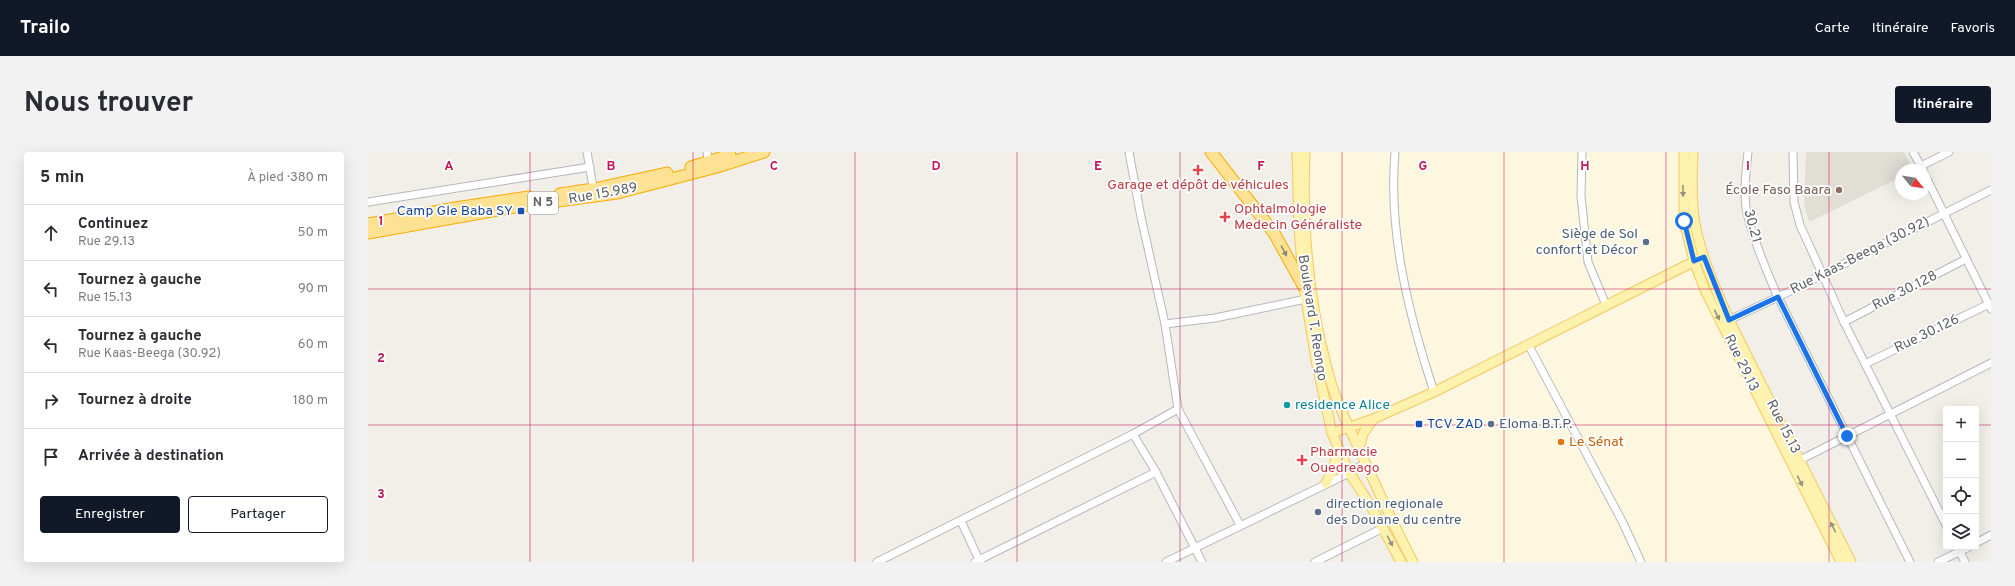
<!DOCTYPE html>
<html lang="fr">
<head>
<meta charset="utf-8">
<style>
  :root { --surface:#fff; --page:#f2f2f3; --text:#2b2b33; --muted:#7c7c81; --line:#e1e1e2; --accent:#111827 }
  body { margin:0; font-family:Overpass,sans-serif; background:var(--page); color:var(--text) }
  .controls { position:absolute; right:12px; bottom:12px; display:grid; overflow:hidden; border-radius:4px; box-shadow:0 4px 16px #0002 }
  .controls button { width:36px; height:36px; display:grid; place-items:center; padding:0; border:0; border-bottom:1px solid var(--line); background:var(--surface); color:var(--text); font:20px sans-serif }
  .compass { position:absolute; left:1527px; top:12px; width:36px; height:36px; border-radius:50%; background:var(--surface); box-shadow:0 4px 16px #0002; rotate:120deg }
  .stop { position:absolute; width:12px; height:12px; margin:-9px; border:3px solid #1a73e8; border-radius:50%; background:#fff }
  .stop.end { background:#1a73e8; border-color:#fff; box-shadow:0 1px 4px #0008 }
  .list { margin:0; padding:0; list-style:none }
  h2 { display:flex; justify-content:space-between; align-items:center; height:52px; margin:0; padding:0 16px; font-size:17px }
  h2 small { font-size:13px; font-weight:400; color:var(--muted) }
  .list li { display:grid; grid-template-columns:26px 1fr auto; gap:12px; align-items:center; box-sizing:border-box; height:56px; padding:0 16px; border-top:1px solid var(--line) }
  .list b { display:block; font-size:15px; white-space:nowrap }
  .list p { margin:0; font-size:13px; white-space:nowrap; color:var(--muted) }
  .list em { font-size:13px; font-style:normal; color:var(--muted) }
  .actions { display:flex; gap:8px; padding:12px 16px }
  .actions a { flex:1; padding:9px 0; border:1px solid var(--accent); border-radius:4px; text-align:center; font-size:14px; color:var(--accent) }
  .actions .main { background:var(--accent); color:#fff }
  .icon { flex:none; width:22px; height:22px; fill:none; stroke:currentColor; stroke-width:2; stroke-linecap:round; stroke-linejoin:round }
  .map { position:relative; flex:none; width:1623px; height:410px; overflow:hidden; border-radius:4px }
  header { display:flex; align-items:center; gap:24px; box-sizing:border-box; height:56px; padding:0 20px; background:var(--accent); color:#fff }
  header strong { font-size:19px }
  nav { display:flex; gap:22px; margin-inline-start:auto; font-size:14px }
  .intro { display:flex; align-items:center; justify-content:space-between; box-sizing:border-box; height:96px; padding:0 24px }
  h1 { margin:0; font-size:28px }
  .button { padding:10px 18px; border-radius:4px; background:var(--accent); color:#fff; font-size:14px; font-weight:700 }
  main { display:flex; gap:24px; padding:0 24px }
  aside { flex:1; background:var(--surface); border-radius:4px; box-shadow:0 4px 16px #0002 }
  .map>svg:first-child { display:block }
  .commercial { fill:#fef7e0 }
  .education { fill:#e1ded6 }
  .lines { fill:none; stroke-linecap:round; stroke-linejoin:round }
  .minor-casing { stroke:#b5b8bc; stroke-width:9 }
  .major-casing { stroke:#f2c960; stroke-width:11 }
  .highway-casing { stroke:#f9ab00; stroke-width:13 }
  .minor { stroke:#fff; stroke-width:7 }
  .major { stroke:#fff2af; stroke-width:9 }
  .highway { stroke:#fde293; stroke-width:11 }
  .oneway { fill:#979581 }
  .oneway2 { fill:#8e8975 }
  .route { stroke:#1a73e8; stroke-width:5 }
  .grid { fill:none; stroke:#c2185b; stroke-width:1; stroke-opacity:0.55 }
  .health-dot { fill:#e0444e; stroke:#fff; stroke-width:1.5 }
  .education-dot { fill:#8d6e63; stroke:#fff; stroke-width:1.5 }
  .transit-dot { fill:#1a4fb4; stroke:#fff; stroke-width:1.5 }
  .service-dot { fill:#5c6f8a; stroke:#fff; stroke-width:1.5 }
  .culture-dot { fill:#0f9aa8; stroke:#fff; stroke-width:1.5 }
  .food-dot { fill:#e8710a; stroke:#fff; stroke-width:1.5 }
  .labels { text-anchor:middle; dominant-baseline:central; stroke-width:3.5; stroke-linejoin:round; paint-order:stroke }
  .shield { fill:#fff; stroke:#8f9295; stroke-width:1 }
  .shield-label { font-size:13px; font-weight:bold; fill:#5f6368 }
  .health-label { font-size:14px; fill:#be3a42; stroke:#fff; text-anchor:start }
  .education-label { font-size:14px; fill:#785e54; stroke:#fff; text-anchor:end }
  .street-label { font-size:14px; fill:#5f6368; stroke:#fff }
  .transit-label { font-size:14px; fill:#164399; stroke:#fff; text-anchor:end }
  .service-label { font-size:14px; fill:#4e5e75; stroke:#fff; text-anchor:start }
  .culture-label { font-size:14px; fill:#0d838f; stroke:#fff; text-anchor:start }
  .food-label { font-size:14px; fill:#c56008; stroke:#fff; text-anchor:start }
  .grid-label { font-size:13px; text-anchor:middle; font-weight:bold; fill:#c2185b; stroke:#fff; stroke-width:3.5; stroke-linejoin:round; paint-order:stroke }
</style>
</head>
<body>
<header>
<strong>Trailo</strong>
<nav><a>Carte</a><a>Itinéraire</a><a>Favoris</a></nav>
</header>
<div class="intro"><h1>Nous trouver</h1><a class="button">Itinéraire</a></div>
<main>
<aside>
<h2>5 min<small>À pied · 380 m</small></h2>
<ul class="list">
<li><svg class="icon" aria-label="ahead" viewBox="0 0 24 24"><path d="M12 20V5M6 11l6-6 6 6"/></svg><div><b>Continuez</b><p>Rue 29.13</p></div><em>50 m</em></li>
<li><svg class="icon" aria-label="left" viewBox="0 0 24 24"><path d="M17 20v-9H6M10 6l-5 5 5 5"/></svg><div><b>Tournez à gauche</b><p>Rue 15.13</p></div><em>90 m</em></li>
<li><svg class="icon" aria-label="left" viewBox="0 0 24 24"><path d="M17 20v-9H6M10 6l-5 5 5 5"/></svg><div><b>Tournez à gauche</b><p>Rue Kaas-Beega (30.92)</p></div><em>60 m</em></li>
<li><svg class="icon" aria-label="right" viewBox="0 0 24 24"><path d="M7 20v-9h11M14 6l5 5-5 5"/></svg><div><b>Tournez à droite</b></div><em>180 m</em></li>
<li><svg class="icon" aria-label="arrive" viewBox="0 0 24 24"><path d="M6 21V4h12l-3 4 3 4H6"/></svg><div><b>Arrivée à destination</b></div></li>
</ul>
<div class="actions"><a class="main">Enregistrer</a><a>Partager</a></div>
</aside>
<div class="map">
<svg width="1623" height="410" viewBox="0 0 1623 410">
  <rect width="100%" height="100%" fill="#f1efe8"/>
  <path class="commercial" d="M937 0H1318L1316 69 1326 109 1473 410H1045L968 244 945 145Z"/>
  <path class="education" d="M1438 0H1536L1545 18H1533V25L1441 70 1436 52Z"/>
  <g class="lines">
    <defs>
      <g id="minor">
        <path d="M219 0 226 41"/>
        <path d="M339 0 341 13"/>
        <path d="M761 0 773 65 797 172 810 257 872 373"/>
        <path d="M1027 0C1020 82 1041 163 1066 240"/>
        <path d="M1214 0 1213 44 1220 110 1238 153"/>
        <path d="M1380 0C1378 20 1375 42 1379 61 1386 90 1398 118 1410 145L1542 410"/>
        <path d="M1425 0 1426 50 1432 73 1476 170 1578 373"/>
        <path d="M1545 0 1555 18"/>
        <path d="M1553 14 1581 0"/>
        <path d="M1557 23 1623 157"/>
        <path d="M0 50 222 15"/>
        <path d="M1361 168 1410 145 1623 38"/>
        <path d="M1476 170 1598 107"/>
        <path d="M797 172 847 166 938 147"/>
        <path d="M1160 192 1254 369 1273 410"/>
        <path d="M1497 212 1621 152"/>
        <path d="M765 282 788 320 834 410"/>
        <path d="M1432 308 1623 211"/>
        <path d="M593 369 612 410"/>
        <path d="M1608 391 1623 383"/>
        <path d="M1589 395 1597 410"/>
        <path d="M509 410 765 282 810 257"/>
        <path d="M607 410 788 320"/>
        <path d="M798 410 975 324 998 311"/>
        <path d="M947 410 1015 376"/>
        <path d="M1570 410 1601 395"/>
      </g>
      <g id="major">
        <path d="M929 0 931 77 936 135 948 208 964 281 981 320 1004 356 1033 410"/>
        <path d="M937 0C934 72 940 146 959 216 967 249 984 281 998 312 1013 345 1028 378 1045 410"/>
        <path d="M1316 0V69L1326 109 1337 138 1473 410"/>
        <path d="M1325 0C1324 21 1323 44 1326 65 1331 101 1347 135 1361 168L1483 410"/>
        <path d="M964 281 1005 267 1066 240 1331 107"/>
        <path d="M991 297 995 282 1005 267"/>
        <path d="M958 331 966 316 969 298"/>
      </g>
      <g id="highway">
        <path d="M843 0 906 81 936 135"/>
        <path d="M323 15 362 3"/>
        <path d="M192 42 226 37 299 21"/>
        <path d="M0 72 87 56 161 45"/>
        <path d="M0 81 153 54 249 41 349 15 396 0"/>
      </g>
    </defs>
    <use href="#minor" class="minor-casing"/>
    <use href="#major" class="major-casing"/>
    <use href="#highway" class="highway-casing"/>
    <use href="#minor" class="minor"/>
    <use href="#major" class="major"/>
    <use href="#highway" class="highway"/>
  </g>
  <defs><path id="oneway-solid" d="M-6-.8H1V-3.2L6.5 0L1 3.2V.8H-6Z"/></defs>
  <g class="oneway">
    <use href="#oneway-solid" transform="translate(1315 39) rotate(89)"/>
    <use href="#oneway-solid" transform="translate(1349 163) rotate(64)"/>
    <use href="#oneway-solid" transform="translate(1432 329) rotate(63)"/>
    <use href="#oneway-solid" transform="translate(1465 375) rotate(-116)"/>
    <use href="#oneway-solid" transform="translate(1022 389) rotate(62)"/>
  </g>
  <use class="oneway2" href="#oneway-solid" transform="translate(916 99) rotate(62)"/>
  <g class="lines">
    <path class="route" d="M1316 69 1326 109 1336 105 1361 168 1410 145 1479 284"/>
  </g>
  <path class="grid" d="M162 0V410M325 0V410M487 0V410M649 0V410M812 0V410M974 0V410M1136 0V410M1298 0V410M1461 0V410M0 137H1623M0 273H1578M1608 273H1623"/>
  <g class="health-dot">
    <path d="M828 12h4v4h4v4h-4v4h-4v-4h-4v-4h4z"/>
    <path d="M855 59h4v4h4v4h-4v4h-4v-4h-4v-4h4z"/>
    <path d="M932 302h4v4h4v4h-4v4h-4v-4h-4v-4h4z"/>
  </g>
  <circle class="education-dot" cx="1471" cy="38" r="4"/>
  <g class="transit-dot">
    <rect x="149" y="55" width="8" height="8" rx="2"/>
    <rect x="1047" y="268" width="8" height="8" rx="2"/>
  </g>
  <g class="service-dot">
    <circle cx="1278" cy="90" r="4"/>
    <circle cx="1123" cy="272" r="4"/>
    <circle cx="950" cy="360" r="4"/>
  </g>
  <circle class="culture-dot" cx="919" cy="253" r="4"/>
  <circle class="food-dot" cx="1193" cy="290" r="4"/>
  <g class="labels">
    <rect class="shield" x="160" y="40" width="30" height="22" rx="3"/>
    <g class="shield-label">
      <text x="175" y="51">N 5</text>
    </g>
    <g class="health-label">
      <text x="830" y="33" text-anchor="middle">Garage et dépôt de véhicules</text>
      <text x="866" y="57">Ophtalmologie<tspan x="866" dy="16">Medecin Généraliste</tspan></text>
      <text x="942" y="300">Pharmacie<tspan x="942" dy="16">Ouedreago</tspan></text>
    </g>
    <g class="education-label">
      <text x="1463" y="38">École Faso Baara</text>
    </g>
    <g class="street-label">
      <text transform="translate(235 42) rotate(-10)">Rue 15.989</text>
      <text transform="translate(1384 74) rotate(75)">30.21</text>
      <text transform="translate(1492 104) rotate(-27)">Rue Kaas-Beega (30.92)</text>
      <text transform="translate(1537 139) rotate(-27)">Rue 30.128</text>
      <text transform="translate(944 166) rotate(81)">Boulevard T. Reongo</text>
      <text transform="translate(1559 182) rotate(-26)">Rue 30.126</text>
      <text transform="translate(1373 211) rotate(64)">Rue 29.13</text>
      <text transform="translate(1415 275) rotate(63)">Rue 15.13</text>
    </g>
    <g class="transit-label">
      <text x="145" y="59">Camp Gle Baba SY</text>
      <text x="1059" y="272" text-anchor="start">TCV ZAD</text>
    </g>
    <g class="service-label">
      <text x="1270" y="82" text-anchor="end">Siège de Sol<tspan x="1270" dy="16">confort et Décor</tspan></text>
      <text x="1131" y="272">Eloma B.T.P.</text>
      <text x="958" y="352">direction regionale<tspan x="958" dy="16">des Douane du centre</tspan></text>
    </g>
    <g class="culture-label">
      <text x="927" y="253">residence Alice</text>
    </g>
    <g class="food-label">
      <text x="1201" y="290">Le Sénat</text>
    </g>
  </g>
  <g class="grid-label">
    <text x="81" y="18">A</text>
    <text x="243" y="18">B</text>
    <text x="406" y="18">C</text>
    <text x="568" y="18">D</text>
    <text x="730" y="18">E</text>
    <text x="893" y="18">F</text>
    <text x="1055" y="18">G</text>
    <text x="1217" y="18">H</text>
    <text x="1380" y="18">I</text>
    <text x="13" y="73">1</text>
    <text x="13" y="210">2</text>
    <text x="13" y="346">3</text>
  </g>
</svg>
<div class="controls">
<button>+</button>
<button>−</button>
<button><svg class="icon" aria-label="locate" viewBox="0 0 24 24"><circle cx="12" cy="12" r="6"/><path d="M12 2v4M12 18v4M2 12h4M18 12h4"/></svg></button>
<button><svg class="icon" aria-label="layers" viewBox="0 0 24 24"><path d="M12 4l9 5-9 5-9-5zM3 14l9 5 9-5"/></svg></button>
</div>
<svg class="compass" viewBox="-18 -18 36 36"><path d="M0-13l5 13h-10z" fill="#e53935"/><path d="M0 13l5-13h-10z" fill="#7c7c81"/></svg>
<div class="stop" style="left:1316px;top:69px"></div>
<div class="stop end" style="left:1479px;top:284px"></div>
</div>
</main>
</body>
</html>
